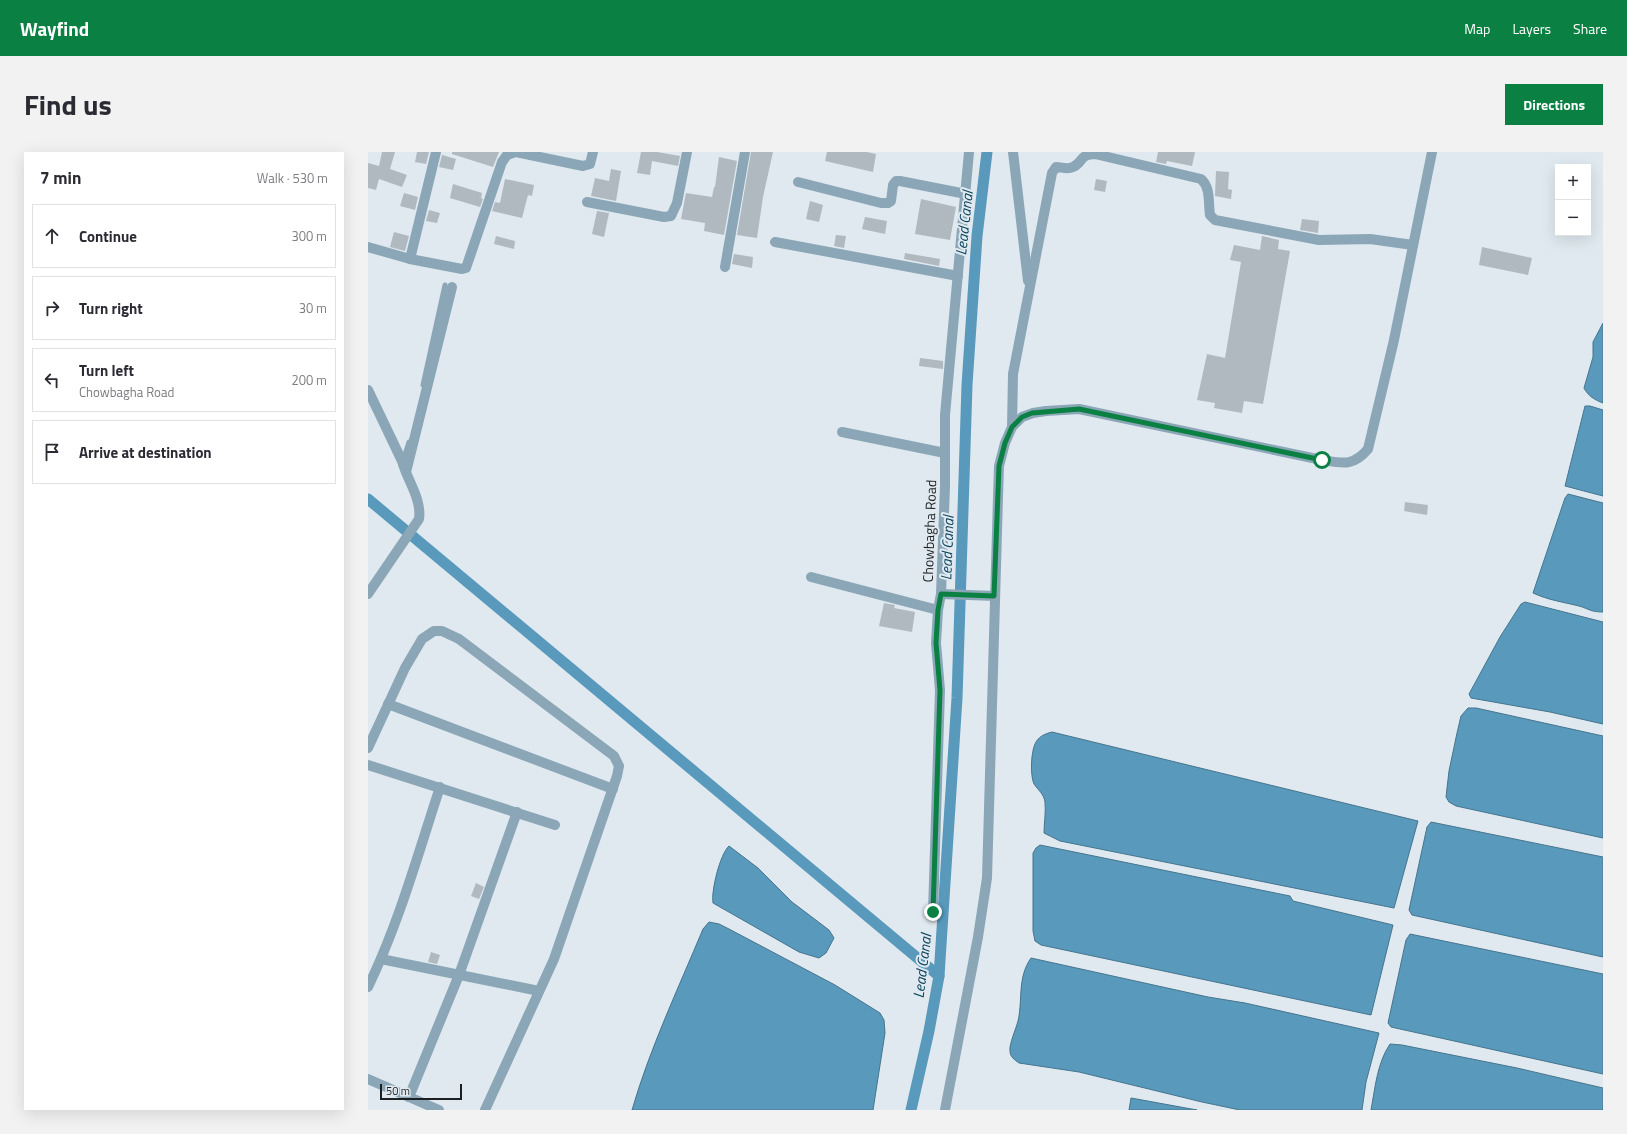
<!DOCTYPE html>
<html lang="en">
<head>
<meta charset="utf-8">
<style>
  :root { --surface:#fff; --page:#f2f2f3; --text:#2b2b33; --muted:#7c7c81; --line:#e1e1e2; --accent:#0b8043 }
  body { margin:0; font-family:"Titillium Web",sans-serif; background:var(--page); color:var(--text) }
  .controls { position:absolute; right:12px; top:12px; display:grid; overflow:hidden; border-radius:0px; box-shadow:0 4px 16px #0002 }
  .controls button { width:36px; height:36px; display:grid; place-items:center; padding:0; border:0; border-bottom:1px solid var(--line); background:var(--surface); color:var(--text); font:20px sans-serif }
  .scale { position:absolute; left:12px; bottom:10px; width:82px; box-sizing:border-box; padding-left:4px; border:2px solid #1d2023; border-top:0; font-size:11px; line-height:14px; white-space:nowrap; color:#1d2023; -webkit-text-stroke:3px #dfe9ef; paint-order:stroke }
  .stop { position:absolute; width:12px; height:12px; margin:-9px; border:3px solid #0b8043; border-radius:50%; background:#fff }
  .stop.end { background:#0b8043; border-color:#fff; box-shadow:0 1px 4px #0008 }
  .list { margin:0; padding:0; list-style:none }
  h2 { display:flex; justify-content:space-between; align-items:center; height:52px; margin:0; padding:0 16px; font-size:17px }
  h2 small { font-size:13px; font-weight:400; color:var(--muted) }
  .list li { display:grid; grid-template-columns:26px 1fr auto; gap:12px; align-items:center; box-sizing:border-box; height:64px; margin:0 8px 8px; padding:0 8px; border:1px solid var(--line); border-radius:0px }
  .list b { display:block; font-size:15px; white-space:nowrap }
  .list p { margin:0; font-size:13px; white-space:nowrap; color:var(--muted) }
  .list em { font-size:13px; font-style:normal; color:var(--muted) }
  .icon { flex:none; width:22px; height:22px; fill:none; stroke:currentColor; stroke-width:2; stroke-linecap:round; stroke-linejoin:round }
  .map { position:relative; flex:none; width:1235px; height:958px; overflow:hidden; border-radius:0px }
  header { display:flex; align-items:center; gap:24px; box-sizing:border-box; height:56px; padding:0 20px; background:var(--accent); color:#fff }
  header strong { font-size:19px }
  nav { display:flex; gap:22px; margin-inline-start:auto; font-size:14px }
  .intro { display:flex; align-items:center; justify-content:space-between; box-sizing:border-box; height:96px; padding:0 24px }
  h1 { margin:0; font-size:28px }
  .button { padding:10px 18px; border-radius:0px; background:var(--accent); color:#fff; font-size:14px; font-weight:700 }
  main { display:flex; gap:24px; padding:0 24px }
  aside { flex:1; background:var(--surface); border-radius:0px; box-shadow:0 4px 16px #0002 }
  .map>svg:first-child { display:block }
  .water { fill:#5899bc; stroke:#46758e }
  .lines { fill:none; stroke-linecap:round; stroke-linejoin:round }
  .canal { stroke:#5899bc; stroke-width:11 }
  .building { fill:#b0b9bf }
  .lane { stroke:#8ba6b6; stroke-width:5 }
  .street { stroke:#8ba6b6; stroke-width:10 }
  .route { stroke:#0b8043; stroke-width:5 }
  .labels { text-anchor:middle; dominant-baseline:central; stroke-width:4; stroke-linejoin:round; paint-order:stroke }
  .street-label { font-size:14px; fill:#1d2023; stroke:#dfe9ef }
  .water-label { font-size:15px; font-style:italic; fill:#0e455e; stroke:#dfe9ef }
</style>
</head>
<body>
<header>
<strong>Wayfind</strong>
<nav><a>Map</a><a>Layers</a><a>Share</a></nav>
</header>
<div class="intro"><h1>Find us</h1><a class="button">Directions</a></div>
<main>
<aside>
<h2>7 min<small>Walk · 530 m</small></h2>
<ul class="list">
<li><svg class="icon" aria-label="ahead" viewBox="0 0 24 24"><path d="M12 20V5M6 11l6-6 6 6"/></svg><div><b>Continue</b></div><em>300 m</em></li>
<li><svg class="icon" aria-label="right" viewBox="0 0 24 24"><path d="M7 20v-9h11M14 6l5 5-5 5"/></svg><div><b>Turn right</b></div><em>30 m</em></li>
<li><svg class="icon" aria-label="left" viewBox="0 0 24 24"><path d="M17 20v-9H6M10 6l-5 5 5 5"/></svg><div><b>Turn left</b><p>Chowbagha Road</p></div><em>200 m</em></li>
<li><svg class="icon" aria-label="arrive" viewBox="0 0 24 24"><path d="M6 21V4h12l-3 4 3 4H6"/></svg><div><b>Arrive at destination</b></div></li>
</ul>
</aside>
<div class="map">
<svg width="1235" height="958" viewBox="0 0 1235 958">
  <rect width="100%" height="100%" fill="#dfe9ef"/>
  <g class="water">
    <path d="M1235 171V251C1227 248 1220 244 1216 236L1225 205V190Z"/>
    <path d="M1217 254H1222L1235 258V344L1197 334Z"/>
    <path d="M1200 342 1235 351V460C1223 460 1221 457 1211 454 1195 450 1180 448 1165 441L1197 346Z"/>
    <path d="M1157 450 1235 470V572L1182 560 1103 546 1101 542 1132 485 1153 452Z"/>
    <path d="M1100 556H1108L1235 584V686L1088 654 1081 650 1078 645 1081 619 1089 581 1093 564Z"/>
    <path d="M684 580 1050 669 1026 756 692 689 676 681C676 671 678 661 677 650 676 642 670 638 666 632 662 623 663 601 667 592 670 585 676 582 684 580Z"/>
    <path d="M1063 670 1235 705V805L1044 763 1041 758 1059 675Z"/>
    <path d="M672 693 922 744 925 749 1025 773 1003 863 673 793 667 789 665 779V701L668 696Z"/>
    <path d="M361 694 390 716 424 750 461 778 466 786 458 801 451 806 431 800 345 751C343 739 352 702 361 694Z"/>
    <path d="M341 770 351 772 361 777 467 833 512 861 516 868 517 881 505 958H264C282 896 310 837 335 777Z"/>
    <path d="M1042 782 1235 822V922L1023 875 1020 871 1038 788Z"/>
    <path d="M663 806 840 845 877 851 1011 881 998 930 994 958H872L834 950 711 920 651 911C647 908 642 905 642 899 641 892 648 877 650 869 655 848 649 826 663 806Z"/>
    <path d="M1022 892 1034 893 1149 916 1235 936V958H1003C1007 937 1009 911 1022 892Z"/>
    <path d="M763 946 829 958H761Z"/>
  </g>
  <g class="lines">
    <g class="canal">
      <path d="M0 347 571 824"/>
      <path d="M543 958 561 879 571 824 589 546 599 233 609 84 619 0"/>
    </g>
  </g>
  <g class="building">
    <path d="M14 0H27L22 17 39 23 34 35 11 27 8 38 0 36V11L11 14Z"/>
    <path d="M49 0H61L58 12 47 10Z"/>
    <path d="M84 0H131L125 15 84 2Z"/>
    <path d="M273 0H289L312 4 310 14 284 9 282 23 269 21Z"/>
    <path d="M383 0H405L395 45 389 86 369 83Z"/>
    <path d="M459 0H499L508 2 505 20 457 9Z"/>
    <path d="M790 0H827L824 14 799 9 798 12 788 10Z"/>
    <path d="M74 3 88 7 85 18 71 15Z"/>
    <path d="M351 5 369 9 356 83 336 79 337 71 313 67 318 41 344 45 346 35H347Z"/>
    <path d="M243 17 253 19 248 49 223 44 227 26 241 29Z"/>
    <path d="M848 19 861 20 860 37 864 38 863 47 847 44Z"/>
    <path d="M137 27 166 33 164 44 160 43 154 66 124 59 127 50 132 51Z"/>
    <path d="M728 27 739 29 737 40 726 38Z"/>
    <path d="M85 32 114 41 113 46 115 47 112 55 82 46Z"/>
    <path d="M36 41 50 45 47 58 32 54Z"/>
    <path d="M553 47 588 55 582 88 547 82Z"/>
    <path d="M442 49 455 53 451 70 438 67Z"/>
    <path d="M61 58 72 61 69 71 58 69Z"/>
    <path d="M229 59 241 61 236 85 224 82Z"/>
    <path d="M497 65 519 69 517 82 494 77Z"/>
    <path d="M934 67 951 69 950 81 932 78Z"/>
    <path d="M26 80 41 84 37 99 22 95Z"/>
    <path d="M468 83 478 84 476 96 466 94Z"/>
    <path d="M128 84 147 89 146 97 126 92Z"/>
    <path d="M894 84 911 88 910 97 922 99 895 252 876 249 874 261 846 256 847 251 829 248 839 202 857 206 873 110 862 108 866 93 892 98Z"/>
    <path d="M1114 95 1164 106 1160 123 1111 113Z"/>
    <path d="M537 101 572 107 571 114 536 107Z"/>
    <path d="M366 102 385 105 384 116 364 112Z"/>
    <path d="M552 206 575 209V217L551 214Z"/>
    <path d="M1037 350 1060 353 1059 363 1036 359Z"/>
    <path d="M516 451 527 453 526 456 547 460 544 480 511 474Z"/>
    <path d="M108 731 116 735 111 747 103 744Z"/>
    <path d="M63 800 72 803 69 812 60 810Z"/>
  </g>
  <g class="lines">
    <g class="lane">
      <path d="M55 233 77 133"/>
      <path d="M35 309 41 290"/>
    </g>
    <g class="street">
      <path d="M645 0 660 129"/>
      <path d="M430 30 513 51H520L523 49 525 33 528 29H532L598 42"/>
      <path d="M219 50 296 65 303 64 309 51 319 0"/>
      <path d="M407 90 590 124"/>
      <path d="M0 95 42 107 94 117 98 116 134 10 139 3 148 0 215 14 222 12 225 0"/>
      <path d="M42 107 68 0"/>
      <path d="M357 115 377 0"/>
      <path d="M0 238 34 309C39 328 54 347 51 367L0 442"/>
      <path d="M644 275 645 222 684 21 688 15C694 15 699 18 705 15 716 10 710 3 727 2L833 27C843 36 840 50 842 63L847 68 951 88 1002 87 1045 93"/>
      <path d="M474 280 577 301"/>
      <path d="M38 320 84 135"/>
      <path d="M443 425 570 458"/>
      <path d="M573 442 627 444"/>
      <path d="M20 552 245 637"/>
      <path d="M0 596 37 516 54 487 66 479H74L91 487 246 604 251 614 249 624 186 807 117 958"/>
      <path d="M0 613 187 673"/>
      <path d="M565 760 572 538 568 491 570 458 573 442 577 334V263L601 0"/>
      <path d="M13 807 171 839"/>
      <path d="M0 835C31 771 50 702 72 635"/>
      <path d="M0 927 71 958"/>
      <path d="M41 945 91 823 149 660"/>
      <path d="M577 958 610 785 619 726 630 345 631 314 637 291 644 275 654 265 665 261 678 259 711 257 954 308C974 311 985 315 1000 297L1026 188 1064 0"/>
    </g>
  </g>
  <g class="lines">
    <path class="route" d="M565 760 572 538 568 491 570 458 573 442 626 444 631 314 637 291 644 275 654 265 664 261 711 257 954 308"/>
  </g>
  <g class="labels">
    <g class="street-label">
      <text transform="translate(561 379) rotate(-88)">Chowbagha Road</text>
    </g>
    <g class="water-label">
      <text transform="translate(596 71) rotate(-84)">Lead Canal</text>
      <text transform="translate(579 396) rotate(-88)">Lead Canal</text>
      <text transform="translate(554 814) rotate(-83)">Lead Canal</text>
    </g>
  </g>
</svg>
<div class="controls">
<button>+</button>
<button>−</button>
</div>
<div class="scale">50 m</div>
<div class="stop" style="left:954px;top:308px"></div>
<div class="stop end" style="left:565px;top:760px"></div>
</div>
</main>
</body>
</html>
